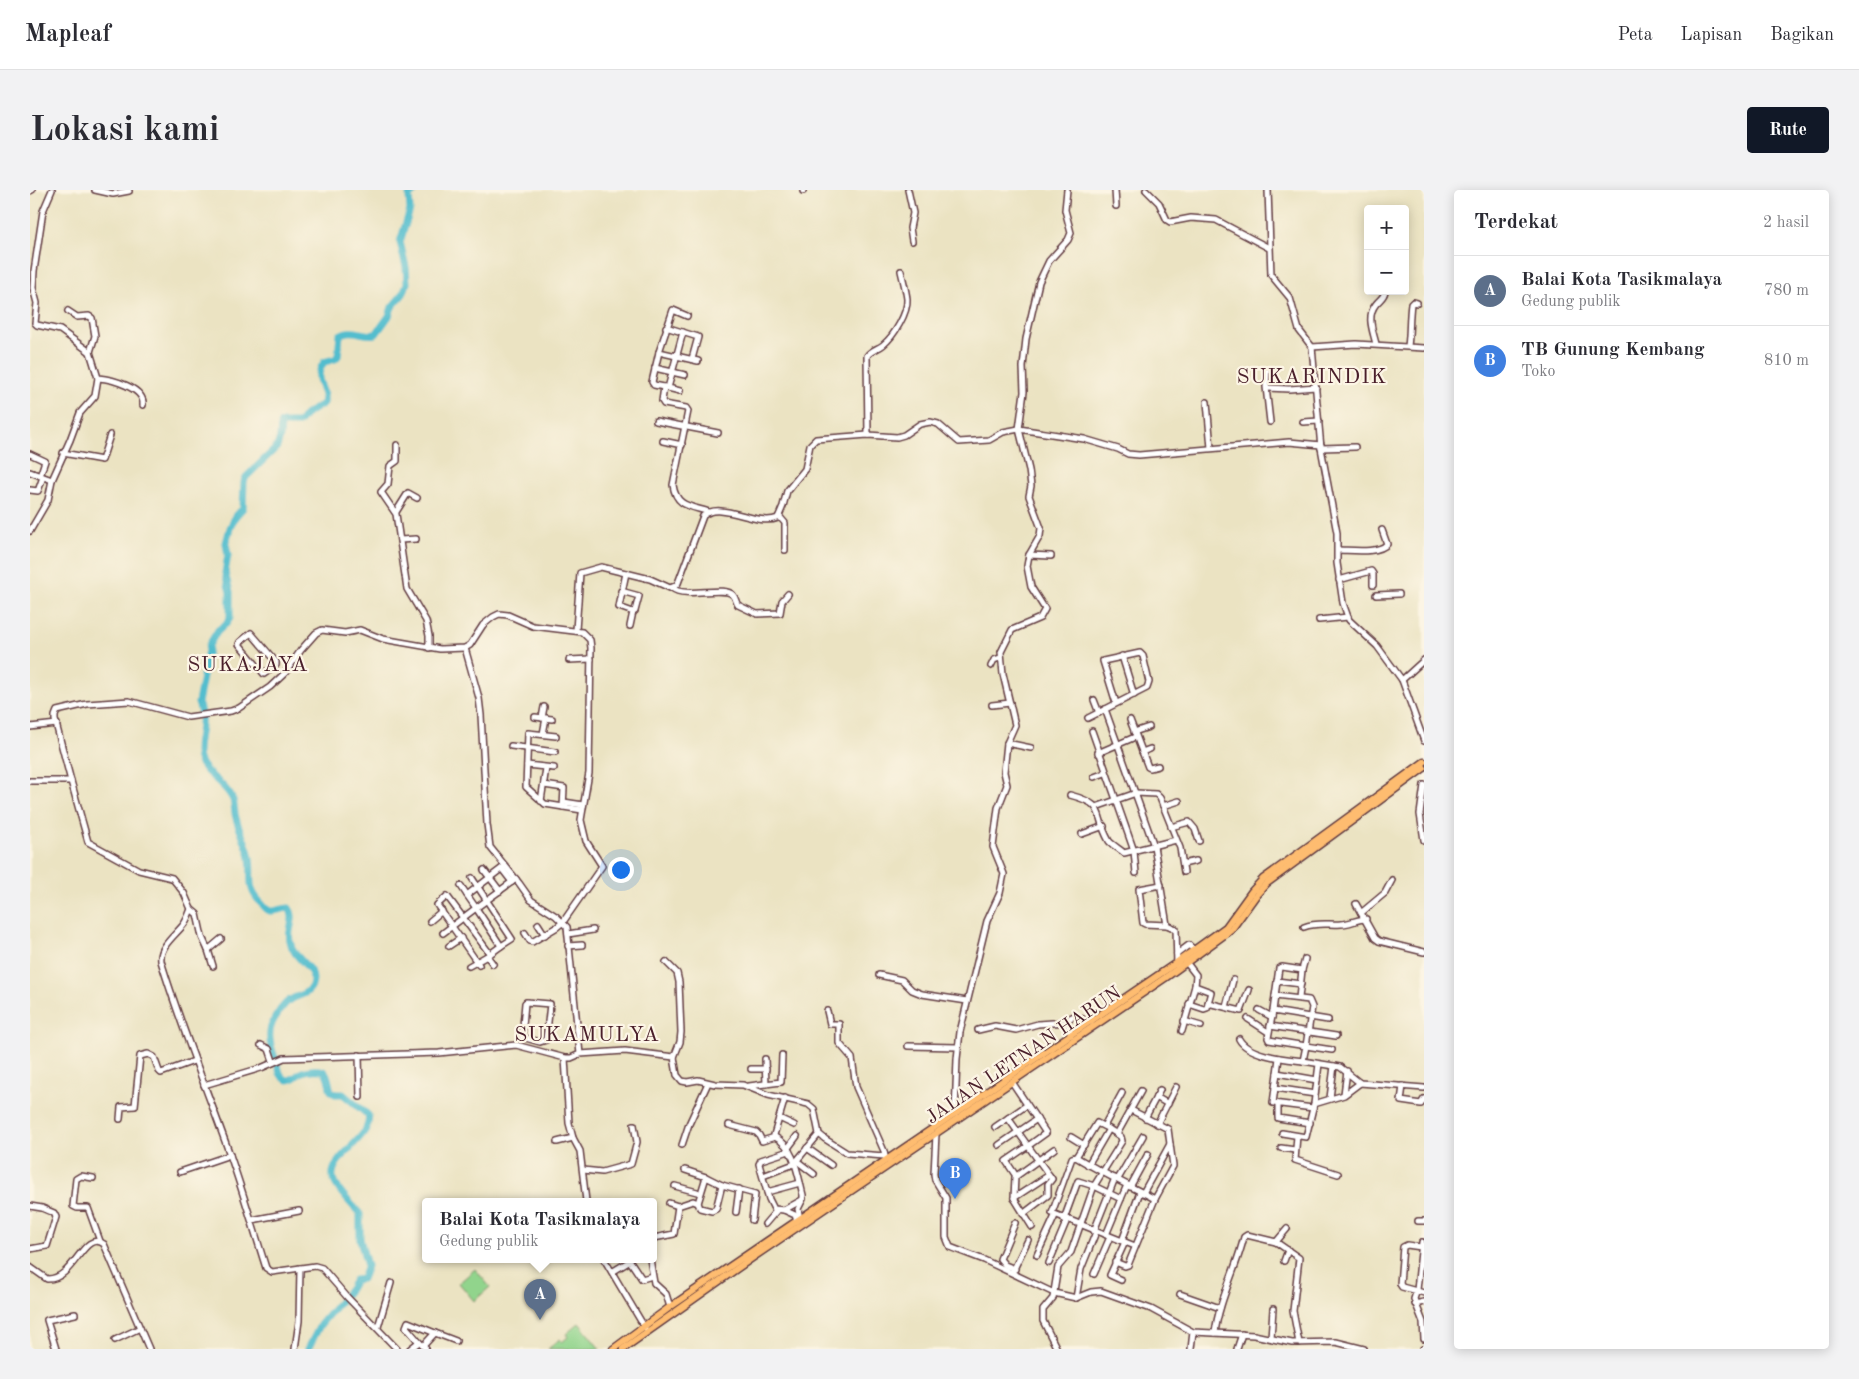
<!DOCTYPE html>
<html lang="id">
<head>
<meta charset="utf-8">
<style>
  :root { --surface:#fff; --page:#f2f2f3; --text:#2b2b33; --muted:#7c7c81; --line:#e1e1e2; --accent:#111827 }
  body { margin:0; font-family:"Old Standard TT",serif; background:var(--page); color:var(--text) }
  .controls { position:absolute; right:15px; top:15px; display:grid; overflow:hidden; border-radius:5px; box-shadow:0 2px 12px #0003 }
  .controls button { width:45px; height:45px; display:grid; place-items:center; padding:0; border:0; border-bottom:1px solid var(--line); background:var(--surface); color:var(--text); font:25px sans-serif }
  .you { position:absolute; left:590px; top:679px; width:18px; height:18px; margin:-12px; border:4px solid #fff; border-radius:50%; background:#1a73e8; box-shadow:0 0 0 8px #1a73e833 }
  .badge { display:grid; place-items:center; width:32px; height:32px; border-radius:50%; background:var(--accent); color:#fff; font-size:16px; font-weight:700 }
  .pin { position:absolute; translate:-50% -41px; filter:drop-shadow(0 1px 2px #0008) }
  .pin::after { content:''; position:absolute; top:26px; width:18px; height:15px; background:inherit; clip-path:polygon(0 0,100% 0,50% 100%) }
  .popup { position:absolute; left:392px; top:1008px; width:235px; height:65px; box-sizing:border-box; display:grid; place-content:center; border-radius:5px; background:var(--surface); filter:drop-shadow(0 1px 4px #0005); font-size:16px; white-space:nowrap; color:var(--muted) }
  .popup b { font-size:19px; color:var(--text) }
  .popup::after { content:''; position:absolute; left:50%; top:100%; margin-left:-10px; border:10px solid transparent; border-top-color:var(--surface) }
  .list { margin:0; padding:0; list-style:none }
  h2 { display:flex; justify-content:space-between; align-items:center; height:65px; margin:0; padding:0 20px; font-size:21px }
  h2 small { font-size:16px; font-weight:400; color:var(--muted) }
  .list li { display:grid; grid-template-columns:32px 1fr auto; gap:15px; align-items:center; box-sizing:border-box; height:70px; padding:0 20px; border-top:1px solid var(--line) }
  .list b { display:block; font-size:19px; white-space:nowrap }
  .list p { margin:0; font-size:16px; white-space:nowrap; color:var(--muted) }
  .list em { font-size:16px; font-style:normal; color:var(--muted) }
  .map { position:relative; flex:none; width:1394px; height:1159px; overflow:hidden; border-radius:5px }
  header { display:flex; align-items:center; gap:30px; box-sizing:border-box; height:70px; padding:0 25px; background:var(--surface); border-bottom:1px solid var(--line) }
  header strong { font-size:24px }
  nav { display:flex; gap:28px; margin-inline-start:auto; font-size:18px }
  .intro { display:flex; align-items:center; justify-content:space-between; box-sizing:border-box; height:120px; padding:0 30px }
  h1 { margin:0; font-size:35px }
  .button { padding:12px 22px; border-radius:5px; background:var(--accent); color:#fff; font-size:18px; font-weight:700 }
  main { display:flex; gap:30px; padding:0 30px }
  aside { flex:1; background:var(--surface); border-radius:5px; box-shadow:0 2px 12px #0003 }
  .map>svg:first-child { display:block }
  .green { fill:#91d48c; stroke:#6e7a5c }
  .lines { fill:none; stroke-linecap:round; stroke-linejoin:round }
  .river { stroke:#52bdce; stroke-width:7 }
  .minor-casing { stroke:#623c42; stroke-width:8 }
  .major-casing { stroke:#623c42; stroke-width:9 }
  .minor { stroke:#fff; stroke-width:5 }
  .major { stroke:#febc70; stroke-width:6 }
  .labels { text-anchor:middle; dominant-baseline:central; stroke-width:4.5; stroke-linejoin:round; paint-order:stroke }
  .street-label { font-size:19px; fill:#4a1f2b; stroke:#fcf5e5 }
  .quarter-label { font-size:21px; letter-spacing:1px; fill:#4a1f2b; stroke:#fcf5e5 }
</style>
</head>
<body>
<header>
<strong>Mapleaf</strong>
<nav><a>Peta</a><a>Lapisan</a><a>Bagikan</a></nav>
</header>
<div class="intro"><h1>Lokasi kami</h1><a class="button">Rute</a></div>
<main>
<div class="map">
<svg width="1394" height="1159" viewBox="0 0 1394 1159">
  <rect width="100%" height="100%" fill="#fcf5e5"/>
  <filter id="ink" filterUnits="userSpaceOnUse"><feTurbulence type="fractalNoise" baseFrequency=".02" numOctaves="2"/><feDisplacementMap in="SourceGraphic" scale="10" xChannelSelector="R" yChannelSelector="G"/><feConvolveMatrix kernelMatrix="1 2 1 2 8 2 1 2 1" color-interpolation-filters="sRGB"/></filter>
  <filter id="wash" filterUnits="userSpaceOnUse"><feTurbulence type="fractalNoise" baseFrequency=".0096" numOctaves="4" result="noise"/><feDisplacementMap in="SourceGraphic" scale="20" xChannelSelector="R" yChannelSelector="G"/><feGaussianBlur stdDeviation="1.12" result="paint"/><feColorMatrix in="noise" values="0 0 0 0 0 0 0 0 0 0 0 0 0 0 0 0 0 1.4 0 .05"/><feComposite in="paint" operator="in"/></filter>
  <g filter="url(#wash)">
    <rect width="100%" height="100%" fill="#ebe3c2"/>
    <g class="green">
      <path d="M445 1079 460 1097 444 1111 429 1093Z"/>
      <path d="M549 1133 570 1159H518L530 1149 532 1152 538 1147 536 1144Z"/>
    </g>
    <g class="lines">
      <path class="river" d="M278 1159 290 1135 320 1099 325 1090 332 1089 337 1076 330 1049V1024C323 1015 305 999 303 987 300 966 344 947 338 925L313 904H305L301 901C299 896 299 886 295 882 291 878 278 880 272 882 265 886 258 897 250 883 247 870 238 856 240 843 240 833 250 819 256 813 266 804 283 806 283 789 283 776 263 769 260 751 257 739 267 729 259 718 252 718 246 722 240 721 236 720 234 716 232 714 215 697 223 688 220 668 218 654 209 641 206 628 204 622 205 616 203 610 196 593 174 585 169 569 164 554 177 534 168 513L179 455 188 440 196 434 200 428V402L195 383 198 365 196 353 200 338 205 327 213 318 214 292 216 287 247 257 250 247 251 233H269L275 225 294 213C297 195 281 193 294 172L305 169 308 166 310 145C322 137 334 147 346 144L359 126 362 117 373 104 377 93 376 77 370 52 380 20 379 6 386 0"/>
    </g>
  </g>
  <g filter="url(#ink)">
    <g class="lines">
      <defs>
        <g id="minor">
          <path d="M65 0 83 4 99 1"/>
          <path d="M773 0V1"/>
          <path d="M878 0 883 23 880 38 882 51"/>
          <path d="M1085 0 1086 16"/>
          <path d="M1116 0 1129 13 1137 30 1140 32 1161 28 1186 30 1239 58"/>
          <path d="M1238 0 1241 85 1260 108 1269 140 1282 157 1291 258 1307 343V373L1313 413 1319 430 1347 456 1372 490 1394 551"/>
          <path d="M0 1 2 0"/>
          <path d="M38 121 47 127 59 126 62 128 65 146 60 162"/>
          <path d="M636 137 668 147 662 169"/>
          <path d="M653 142 638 198 634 197 632 211 634 214 656 218 658 221 643 295C646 317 661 316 679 322"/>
          <path d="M1346 154C1343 141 1336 126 1346 114 1350 109 1354 108 1355 101"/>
          <path d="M1378 156C1380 142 1379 129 1381 114L1383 112 1387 113"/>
          <path d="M1282 157 1326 154 1394 158"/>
          <path d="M629 162 668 171"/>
          <path d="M625 178 655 185"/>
          <path d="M1237 181 1236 197 1240 232"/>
          <path d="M68 188C82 189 115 198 113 215"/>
          <path d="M634 197 624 195 622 192 629 162 643 120 657 126"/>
          <path d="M638 198 650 201"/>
          <path d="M1237 198 1259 199 1286 197"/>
          <path d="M1177 212 1181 258"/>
          <path d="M626 231 688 243"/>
          <path d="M1273 232 1289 231"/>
          <path d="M838 245 837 166C841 160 848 159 853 155 864 146 878 123 877 109 876 100 873 90 871 81"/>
          <path d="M633 251 652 255"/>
          <path d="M367 255V271L360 276 358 294 351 302 366 324 377 399 396 431 399 446V458"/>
          <path d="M1291 258 1325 257"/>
          <path d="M33 263 72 270 80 245"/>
          <path d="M0 264 15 271 10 286"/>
          <path d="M0 282 22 290"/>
          <path d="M0 300 8 301 13 287"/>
          <path d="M366 322 378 303 387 308"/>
          <path d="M749 326 755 333V360"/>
          <path d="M0 341 18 310 22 290 40 250 50 223 65 206 68 188 60 162 30 140 7 135 5 133 7 113 3 98 4 81 13 21 22 0"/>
          <path d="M370 350 386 349"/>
          <path d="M1308 360C1320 360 1349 364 1357 354L1352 340"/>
          <path d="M999 365 1021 366"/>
          <path d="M596 383 589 417 603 422 600 436"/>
          <path d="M1309 390 1341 381 1343 384V395"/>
          <path d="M642 398C655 409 694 395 703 405 706 408 706 413 708 415L727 424 750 423 752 411 758 404"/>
          <path d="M591 401 609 406 605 421 603 422"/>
          <path d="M1346 405 1369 404"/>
          <path d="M1289 430 1318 427"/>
          <path d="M546 440 550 383 571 377 620 389 640 398 645 396 648 393 673 326C691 310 726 337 748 328L753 316 757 301 775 279 780 255 786 249 838 245 867 247 874 245 890 234 900 232 908 234 929 252 959 250 973 242 989 239 1054 249 1088 259 1098 264 1109 265 1259 252 1291 255"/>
          <path d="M221 443 246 472V475L234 484 209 454 210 452Z"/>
          <path d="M1092 466 1104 505"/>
          <path d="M539 470 561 469"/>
          <path d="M961 476 964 470 970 468"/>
          <path d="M1372 490 1394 470"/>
          <path d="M1064 510 1069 523"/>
          <path d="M962 515 980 513"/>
          <path d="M1075 519 1124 656 1137 735 1146 739 1147 775"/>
          <path d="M505 527 522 529"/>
          <path d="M512 528 514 517"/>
          <path d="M1058 528 1117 498 1119 492 1113 466 1110 463 1073 471 1086 513"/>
          <path d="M1100 530 1118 577 1120 578 1128 576"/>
          <path d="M0 537 27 534"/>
          <path d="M1062 541 1104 661 1106 683"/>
          <path d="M1104 542 1119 537"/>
          <path d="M513 544 516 528"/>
          <path d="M526 546 498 543 496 597 515 614 552 620"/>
          <path d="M977 553 1001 558"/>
          <path d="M481 556 525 562"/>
          <path d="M1112 562 1120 559"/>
          <path d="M1068 563 1105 547"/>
          <path d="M497 575 524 578"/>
          <path d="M1064 587 1075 583"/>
          <path d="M0 591H41L58 652 109 680 142 688 154 703 161 719C159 724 157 730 154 734 146 745 129 756 131 771 151 837 177 900 200 965 213 1002 224 1040 236 1078L242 1082 285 1076 292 1078 318 1108 367 1159"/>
          <path d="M41 591 25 530V526L27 521 57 514 99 511 158 527 201 521 209 518 240 497 255 483 271 460 286 443 292 440 315 443 330 440 353 449 410 459 435 458 440 455 453 435 463 427 469 424 478 425 503 436 552 442 560 450 561 458 559 583 551 630 556 651 572 676 533 732 527 737 502 752 500 751 495 743"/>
          <path d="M514 595 534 598 533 617"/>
          <path d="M1394 595 1390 624 1394 650"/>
          <path d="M1040 605C1078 615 1063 623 1079 651 1081 654 1091 660 1094 663L1146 650"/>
          <path d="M511 611 516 578"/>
          <path d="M534 612 553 615"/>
          <path d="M1133 616 1149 611"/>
          <path d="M1066 617 1106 603 1126 604 1130 608 1150 658 1154 682"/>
          <path d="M1141 637 1159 632 1165 639 1169 651"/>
          <path d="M1052 644 1074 636"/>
          <path d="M1153 674 1166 671"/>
          <path d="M475 676 437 705 446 718 486 689"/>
          <path d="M472 679 482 692"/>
          <path d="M454 680 470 701"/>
          <path d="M1131 695 1109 699 1113 733 1115 734 1137 735"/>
          <path d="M431 696 437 705"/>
          <path d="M1326 714 1345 748 1349 751 1394 762"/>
          <path d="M161 719 167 724 172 747 178 760 183 776"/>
          <path d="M1331 723 1355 703 1362 690"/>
          <path d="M400 731 412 721"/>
          <path d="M508 734 515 745"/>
          <path d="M1274 737C1287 732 1299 735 1311 734 1320 734 1327 729 1336 729"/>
          <path d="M413 743 446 718 471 756 482 749 442 688"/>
          <path d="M538 744 563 740"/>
          <path d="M419 756 431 748"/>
          <path d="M538 756 552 755"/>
          <path d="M178 760 191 749"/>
          <path d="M460 764 471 756"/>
          <path d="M1147 764 1159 755 1164 760"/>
          <path d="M636 772 647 783 649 792 651 842 650 852 644 867"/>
          <path d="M1156 772 1166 785 1165 796 1181 802 1178 813 1211 821 1219 800"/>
          <path d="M449 775 407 715 417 706 460 764 457 766 463 774"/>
          <path d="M439 776 457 766"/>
          <path d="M1272 780 1275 769"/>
          <path d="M849 785 872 790 882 800 892 804 937 811"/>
          <path d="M1247 791 1271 794"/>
          <path d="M1245 806 1249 778 1252 777 1272 780 1269 808"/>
          <path d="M496 812 520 814 516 850 510 852 492 847 495 813Z"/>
          <path d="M1159 814 1174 819 1177 818 1178 813"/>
          <path d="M1196 817 1203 790"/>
          <path d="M1229 820 1242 827"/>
          <path d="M797 821 800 834H809V853L822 868 826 897 854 961 855 966"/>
          <path d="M1243 821 1245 806 1279 810 1282 817 1276 856 1302 860"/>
          <path d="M1218 829 1238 842"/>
          <path d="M1298 830 1243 821 1238 848 1239 850 1276 856 1273 871 1310 877 1330 893 1394 898"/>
          <path d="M1154 831 1171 836"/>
          <path d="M1240 836 1306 846"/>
          <path d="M948 840 965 836 986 840 1008 834 1037 832"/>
          <path d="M1152 841 1165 796"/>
          <path d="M1041 845 1037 832 1040 828 1044 826 1061 832"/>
          <path d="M1209 849C1218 866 1256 869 1273 871"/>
          <path d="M231 855 239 859 243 871"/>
          <path d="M878 856 928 857"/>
          <path d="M550 864 595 861 644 867 647 885 652 891 657 892 668 890 685 894 713 895 738 905 778 914 784 919 789 944 795 949 817 963 854 966 858 970"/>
          <path d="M329 865 330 907"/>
          <path d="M535 868 539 933 543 948 550 961 556 1011"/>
          <path d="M1249 868 1243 913 1283 918"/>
          <path d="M735 869 736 894"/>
          <path d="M721 879H736"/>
          <path d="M1247 883 1287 890"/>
          <path d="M982 892 1016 943 998 956 1019 985 984 1008 1002 1037"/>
          <path d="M174 895 231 878 254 868 409 863 486 855 535 868H541L550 864 537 737 526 726 501 710 489 693 460 657 457 634 451 525 449 508 435 458"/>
          <path d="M719 896 751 892 752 865"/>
          <path d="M1373 896 1371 911 1391 914 1394 909"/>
          <path d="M1245 898 1285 904"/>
          <path d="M1314 904 1317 881"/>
          <path d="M1126 907 1138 914"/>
          <path d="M755 908 744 945 745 947C765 957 768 986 773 1005V1009L768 1019 770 1029"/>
          <path d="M1300 908 1304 876"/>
          <path d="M1248 914V928L1280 933"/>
          <path d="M1284 914 1289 874"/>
          <path d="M1101 920 1138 939 1140 954"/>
          <path d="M925 924 927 869 930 842 957 731 970 703 974 684 963 657 968 618 977 595 974 582 977 553 985 535 973 484 971 462 982 440 1010 428 1015 419 1001 397 997 376 999 365 1010 346 1011 338 999 306 1001 296 999 280 989 239 994 202 993 177 996 149 1009 92 1019 71 1038 50 1041 43 1035 20 1037 0"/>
          <path d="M749 928 764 935"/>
          <path d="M978 928 998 956 976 971 986 986"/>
          <path d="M1115 928 1130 900"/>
          <path d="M90 929 91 917 105 916 110 866 118 864 124 867 129 881 131 883 164 871"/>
          <path d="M1127 934 1146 897"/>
          <path d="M699 935 726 942 729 945 732 951 745 947"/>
          <path d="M1074 936 1092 903"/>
          <path d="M965 937 997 915"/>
          <path d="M1252 943 1276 947 1284 914 1314 905 1330 893"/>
          <path d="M906 944 904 984 905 990 916 1008V1047L920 1057 954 1070 1024 1103 1046 1108 1061 1102 1071 1101 1121 1119 1163 1142 1224 1145 1262 1153 1306 1152 1334 1159"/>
          <path d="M1267 946 1265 970 1308 984"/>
          <path d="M1041 947 1054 955"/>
          <path d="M527 952 543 948"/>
          <path d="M652 955 659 934 678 893"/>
          <path d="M969 955 1007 929"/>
          <path d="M758 958 767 946"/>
          <path d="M777 958 801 975"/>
          <path d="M1251 958 1265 960"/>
          <path d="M759 961 731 970 729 974 739 1009 744 1019 754 1020 772 1010"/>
          <path d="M1046 967 1067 933 1079 939"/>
          <path d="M767 971 784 984"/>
          <path d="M1058 975 1079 939 1087 944"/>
          <path d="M553 980 572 982 601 974 607 952 604 935"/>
          <path d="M655 980 676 987"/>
          <path d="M150 982 200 965"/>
          <path d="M733 986 764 974 789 944"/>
          <path d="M63 988 51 986 46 989 43 1016 47 1018H58L70 1051"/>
          <path d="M1088 989 1113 946"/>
          <path d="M645 996 667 1002"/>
          <path d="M1100 997 1118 964"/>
          <path d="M737 1002 770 993"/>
          <path d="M984 1008 985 987 1024 959"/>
          <path d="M639 1013 648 1016"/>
          <path d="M668 1013 670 1018 682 1021 686 1019 692 995"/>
          <path d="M0 1016 12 1018 24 1023 26 1027 17 1056 0 1059"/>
          <path d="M754 1020 765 1025 767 1031"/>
          <path d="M706 1022 709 999"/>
          <path d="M993 1024 1018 1005V994L1022 989 1019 985"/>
          <path d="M1034 1029 1048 991 1064 996 1091 1009 1097 995"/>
          <path d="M222 1030 269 1021"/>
          <path d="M1388 1031H1394"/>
          <path d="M735 1034 747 1020"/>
          <path d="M1064 1041 1085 988"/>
          <path d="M1076 1045 1091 1009"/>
          <path d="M624 1048 644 1044 648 1016 663 1011 668 1013 676 987 692 995 725 1004 722 1030"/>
          <path d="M1092 1051 1110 1002"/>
          <path d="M1246 1052 1257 1039"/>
          <path d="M1392 1052 1387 1100 1384 1109 1393 1132 1394 1149"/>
          <path d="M1105 1056 1022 1023 1042 968 1046 967C1072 983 1098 995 1125 1009"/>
          <path d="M1391 1057 1377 1055 1373 1057 1370 1094 1372 1097 1394 1103"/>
          <path d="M1007 1065 1025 1026"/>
          <path d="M574 1069 615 1138"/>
          <path d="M620 1069 624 1093 636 1104 640 1117"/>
          <path d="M600 1071 612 1089 622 1086"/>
          <path d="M1254 1071 1258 1060"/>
          <path d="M1085 1072 1095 1076 1098 1075 1125 1009 1143 976 1140 954 1113 1003"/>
          <path d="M1019 1073 1037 1030"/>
          <path d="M0 1077 17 1089C45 1090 53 1039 74 1054L119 1159"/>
          <path d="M985 1079 975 1075 970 1069 985 1033"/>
          <path d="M983 1081 998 1050"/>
          <path d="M582 1082 600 1071 599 1069"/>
          <path d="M1064 1084 1080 1047"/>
          <path d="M1091 1090 1080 1085 1095 1052"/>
          <path d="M1150 1104 1190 1118"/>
          <path d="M1046 1108 1051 1079 1066 1042"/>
          <path d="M1385 1114 1394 1112"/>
          <path d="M348 1137 361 1093"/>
          <path d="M1185 1143C1189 1110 1206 1080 1214 1047L1217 1045 1246 1052 1269 1068 1263 1121 1269 1153"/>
          <path d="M1241 1148 1243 1119"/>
          <path d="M85 1150 110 1138"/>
          <path d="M389 1152 376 1137 378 1132 405 1143"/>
          <path d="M393 1156 405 1143 426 1151"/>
          <path d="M26 1159 17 1130 45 1124"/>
          <path d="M265 1159 269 1131 270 1078"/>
          <path d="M380 1159 389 1152 396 1159"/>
          <path d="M1027 1159 1013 1131V1120L1023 1108 1028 1077 1041 1062 1064 996 1092 951 1091 947 1087 944 1111 901"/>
          <path d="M1161 1159 1163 1142"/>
          <path d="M1207 1159 1212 1144"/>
          <path d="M1393 1159H1394"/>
        </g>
        <g id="major">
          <path d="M583 1159 640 1117 1146 773 1196 737 1222 701 1233 689 1394 572"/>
          <path d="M593 1159 722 1068 1135 788 1201 740 1227 704 1237 693 1394 578"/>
        </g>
      </defs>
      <use href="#minor" class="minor-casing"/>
      <use href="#major" class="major-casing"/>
      <use href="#minor" class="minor"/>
      <use href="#major" class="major"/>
    </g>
  </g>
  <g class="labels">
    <g class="street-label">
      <text transform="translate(994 866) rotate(-34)">JALAN LETNAN HARUN</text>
    </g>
    <g class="quarter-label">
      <text x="1282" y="187">SUKARINDIK</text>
      <text x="218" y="475">SUKAJAYA</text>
      <text x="557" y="845">SUKAMULYA</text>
    </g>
  </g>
</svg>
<div class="controls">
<button>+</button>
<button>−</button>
</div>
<div class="you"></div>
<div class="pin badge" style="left:510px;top:1130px;background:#5c6f8a">A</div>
<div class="popup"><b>Balai Kota Tasikmalaya</b>Gedung publik</div>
<div class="pin badge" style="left:925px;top:1009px;background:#3f7fe0">B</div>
</div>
<aside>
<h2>Terdekat<small>2 hasil</small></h2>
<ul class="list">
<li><span class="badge" style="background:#5c6f8a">A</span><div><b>Balai Kota Tasikmalaya</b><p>Gedung publik</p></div><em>780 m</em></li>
<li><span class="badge" style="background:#3f7fe0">B</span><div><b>TB Gunung Kembang</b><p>Toko</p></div><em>810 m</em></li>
</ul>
</aside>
</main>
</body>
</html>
